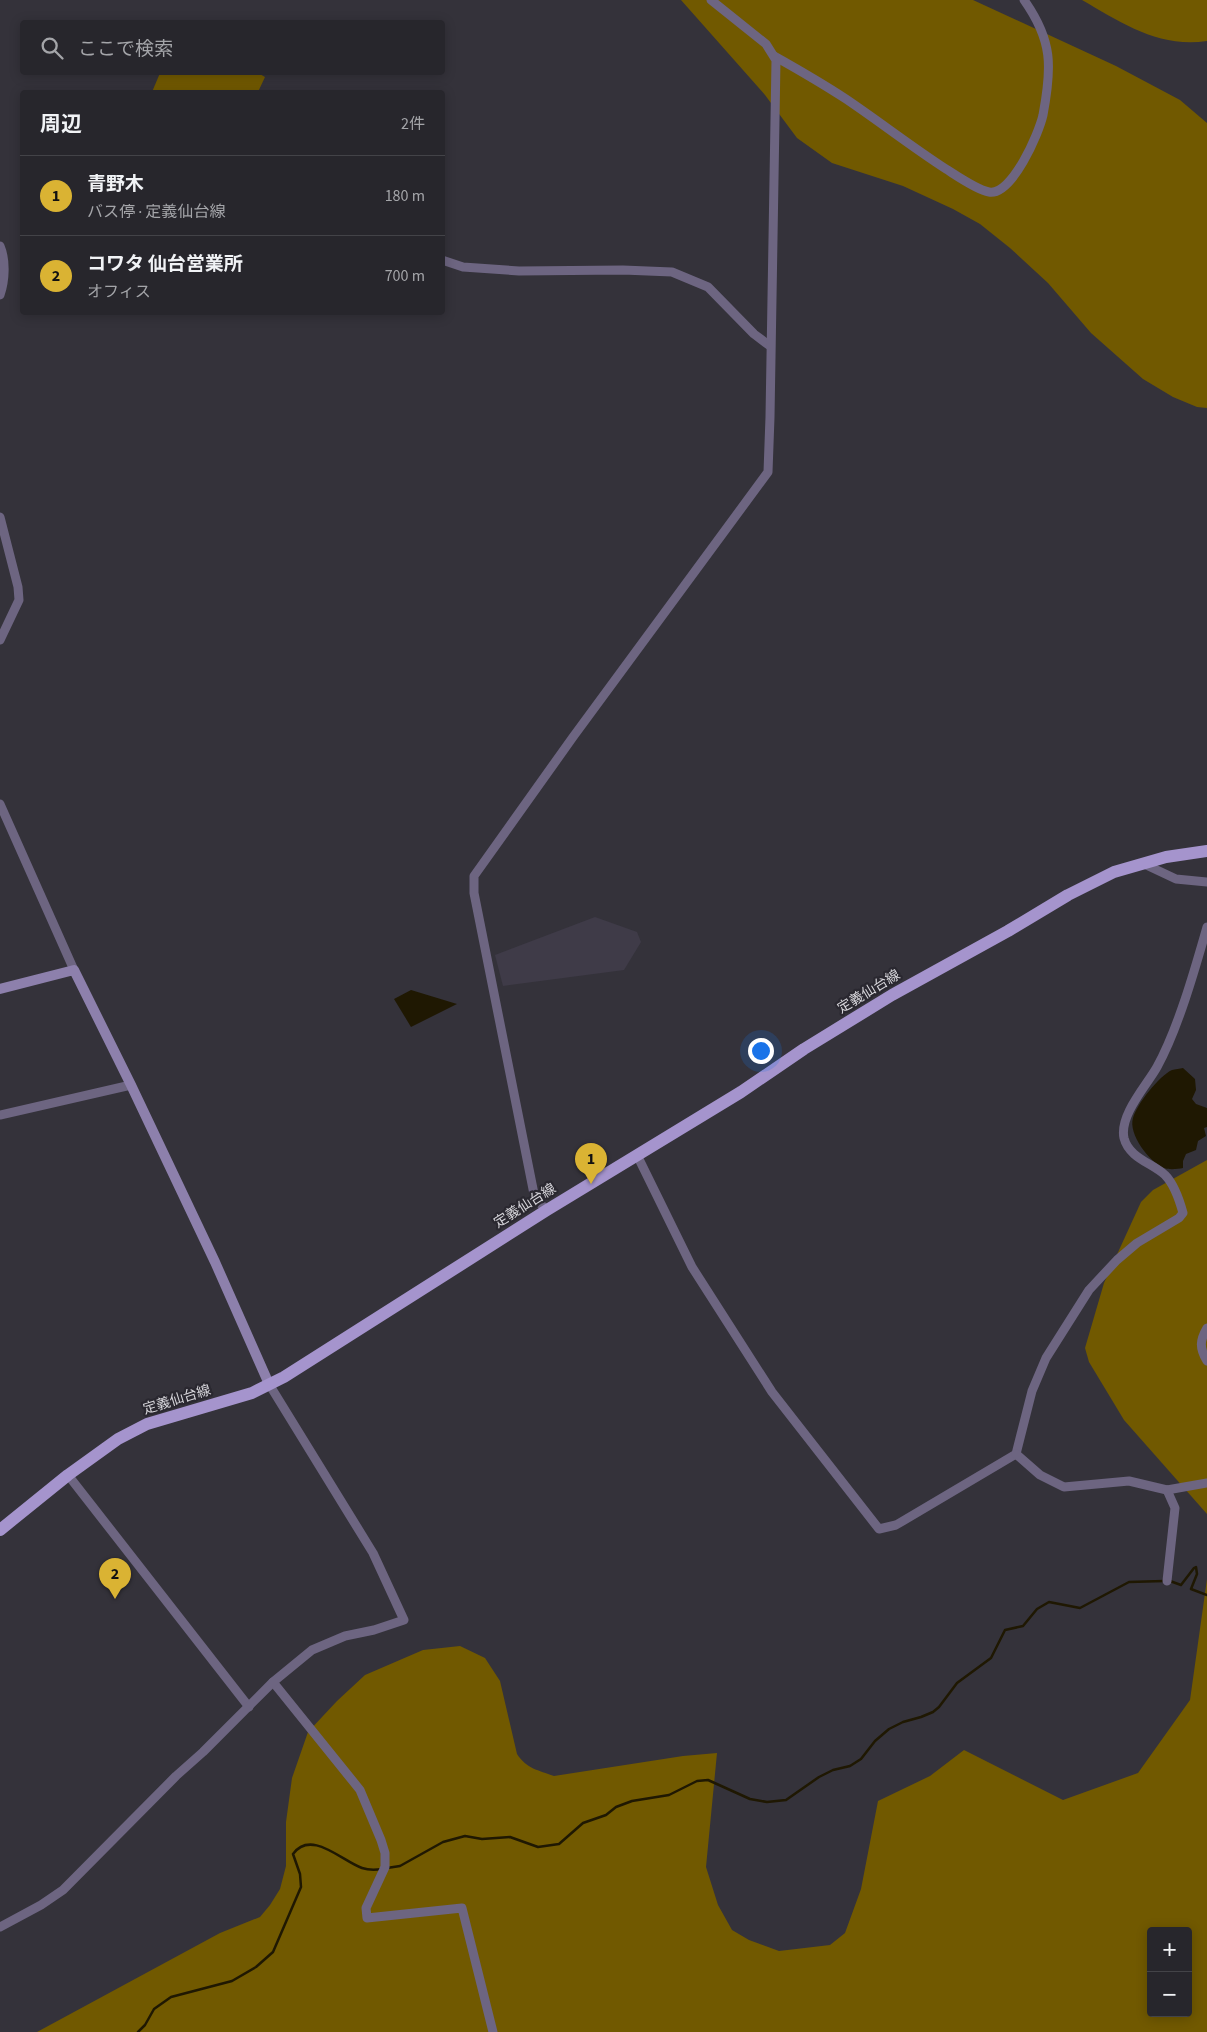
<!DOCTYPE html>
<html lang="ja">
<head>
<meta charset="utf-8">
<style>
  :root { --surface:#27262c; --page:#333238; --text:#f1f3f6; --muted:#a4a5a9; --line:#434348; --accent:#dab333 }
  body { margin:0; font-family:"Source Sans 3","Noto Sans JP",sans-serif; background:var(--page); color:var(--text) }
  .controls { position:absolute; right:15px; bottom:15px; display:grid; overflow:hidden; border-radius:5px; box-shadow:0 2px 12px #0003 }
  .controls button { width:45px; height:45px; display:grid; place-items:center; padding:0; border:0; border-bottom:1px solid var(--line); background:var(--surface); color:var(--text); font:25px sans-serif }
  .you { position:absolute; left:760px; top:1050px; width:18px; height:18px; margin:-12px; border:4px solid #fff; border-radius:50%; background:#1a73e8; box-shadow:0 0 0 8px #1a73e833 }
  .badge { display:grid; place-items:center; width:32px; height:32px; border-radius:50%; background:var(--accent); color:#111; font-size:16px; font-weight:700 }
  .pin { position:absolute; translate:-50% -41px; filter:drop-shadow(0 1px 2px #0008) }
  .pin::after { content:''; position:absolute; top:26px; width:18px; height:15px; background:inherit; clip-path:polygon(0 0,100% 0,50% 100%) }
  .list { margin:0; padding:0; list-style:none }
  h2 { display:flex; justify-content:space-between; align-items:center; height:65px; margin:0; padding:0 20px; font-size:21px }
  h2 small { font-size:16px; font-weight:400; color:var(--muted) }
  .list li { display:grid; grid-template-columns:32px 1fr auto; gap:15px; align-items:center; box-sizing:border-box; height:80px; padding:0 20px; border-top:1px solid var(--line) }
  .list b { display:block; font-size:19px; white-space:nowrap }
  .list p { margin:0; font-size:16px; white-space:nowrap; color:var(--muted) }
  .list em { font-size:16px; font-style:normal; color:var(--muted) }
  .icon { flex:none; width:28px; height:28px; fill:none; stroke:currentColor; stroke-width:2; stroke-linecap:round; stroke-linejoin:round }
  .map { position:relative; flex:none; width:1207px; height:2032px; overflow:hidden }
  .search { position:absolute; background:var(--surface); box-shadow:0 2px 12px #0003; left:20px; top:20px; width:425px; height:55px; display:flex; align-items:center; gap:12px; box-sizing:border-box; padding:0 18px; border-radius:5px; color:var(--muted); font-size:19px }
  .panel { position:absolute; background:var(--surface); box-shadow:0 2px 12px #0003; left:20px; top:90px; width:425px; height:225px; border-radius:5px }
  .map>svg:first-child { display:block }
  .built { fill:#3f3b48 }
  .forest { fill:#715900; fill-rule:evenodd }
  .water { fill:#1f1802 }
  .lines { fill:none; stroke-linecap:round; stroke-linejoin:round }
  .stream { stroke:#1f1802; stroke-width:2.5 }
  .street { stroke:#6d6581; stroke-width:9 }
  .secondary { stroke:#8d80ac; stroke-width:10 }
  .primary { stroke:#a594cd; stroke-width:12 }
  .labels { text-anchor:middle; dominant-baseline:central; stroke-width:4.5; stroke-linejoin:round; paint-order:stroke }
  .street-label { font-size:14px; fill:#d7d6db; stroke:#2a2830 }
</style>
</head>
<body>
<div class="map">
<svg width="1207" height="2032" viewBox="0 0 1207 2032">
  <rect width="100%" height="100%" fill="#34323a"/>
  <path class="built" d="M595 917 637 932 641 942 624 970 503 986 495 955Z"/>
  <g class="forest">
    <path d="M681 0H973L1116 66 1180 100 1207 123V408L1197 407 1173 397 1143 379 1091 333 1048 283 1010 248 980 224 953 209 903 186 832 163 797 138 765 95Z"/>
    <path d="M1082 0H1207V41C1158 48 1122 23 1082 0Z"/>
    <path d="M258 73 265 77 258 92H152L160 73Z"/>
    <path d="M1207 1160V1514L1124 1420 1089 1362 1085 1348 1104 1283 1141 1202 1153 1190Z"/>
    <path d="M1207 1579V2032H37L220 1933 260 1917 270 1905 280 1889 286 1866V1822L292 1778 308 1732 337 1701 365 1675 423 1650 460 1646 485 1658 500 1681 517 1754C527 1769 538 1770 554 1776L683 1756 717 1753 706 1867 718 1905 732 1930 749 1940 779 1951 830 1945 845 1933 861 1889 878 1801 930 1776 964 1750 1063 1800 1138 1773 1190 1700ZM1151 1931H1188V2013H1151Z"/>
  </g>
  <g class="water">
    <path d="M411 990 457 1004 411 1027 394 999Z"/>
    <path d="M1183 1068 1195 1079 1196 1090 1192 1099 1196 1104 1207 1108V1127L1204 1128 1206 1136 1198 1141 1196 1150 1186 1154 1183 1161V1168C1178 1169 1169 1170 1164 1168 1149 1162 1128 1134 1133 1118 1137 1104 1159 1076 1172 1070 1175 1069 1180 1069 1183 1068Z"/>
  </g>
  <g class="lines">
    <g class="stream">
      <path d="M1170 1581 1181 1585 1194 1568 1196 1567 1197 1574 1191 1589 1207 1595"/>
      <path d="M387 1868 400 1866 443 1842 465 1836 482 1839 510 1837 538 1847 559 1844 583 1823 606 1815 616 1807 632 1801 669 1795 697 1781 708 1780 750 1799 767 1802 786 1800 819 1777 833 1770 850 1766 861 1759 875 1741 889 1729 903 1722 921 1717 933 1712 939 1707 957 1683 991 1658 1005 1630 1023 1626 1037 1609 1049 1602 1080 1608 1129 1582 1164 1581"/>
      <path d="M138 2032 145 2025 154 2009 171 1997 232 1981 256 1967 273 1952 301 1887 300 1874 293 1854C311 1829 342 1861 362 1868 368 1870 376 1870 382 1869"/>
    </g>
    <g class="street">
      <path d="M774 56C799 70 823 84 846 99 880 122 912 147 946 169 957 176 977 190 989 192 1012 196 1039 133 1043 115 1052 67 1053 41 1024 0"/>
      <path d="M0 246C6 260 5 281 0 295"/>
      <path d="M442 260 463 267 519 271 623 270 672 272 708 287 754 334 770 346"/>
      <path d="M0 517 18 587 19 600 0 640"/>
      <path d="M0 804 74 970"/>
      <path d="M1142 863 1176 879 1207 882"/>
      <path d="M0 1115 131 1085"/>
      <path d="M637 1155 692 1267 772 1392 879 1529 896 1525 1016 1454 1032 1391 1046 1358 1089 1290 1117 1260 1137 1243 1179 1218 1183 1213C1180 1202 1174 1184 1165 1175 1152 1163 1129 1158 1124 1138 1119 1115 1147 1085 1157 1067 1178 1029 1195 969 1207 927"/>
      <path d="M547 1210 535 1199 474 893V876L573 737 768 472 770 417 776 60 766 44 711 0"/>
      <path d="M1207 1328C1200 1340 1199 1348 1207 1361"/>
      <path d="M1016 1454 1040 1475 1064 1487 1129 1481 1167 1490 1207 1483"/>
      <path d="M68 1475 249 1707"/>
      <path d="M1167 1490 1175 1508 1167 1581"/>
      <path d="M273 1682 360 1790 381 1840 385 1853V1867L366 1908 367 1918 462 1908 493 2032"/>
      <path d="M0 1927 41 1905 63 1890 176 1776 203 1752 273 1682 312 1650 345 1636 374 1630 404 1620 373 1553 269 1384"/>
    </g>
    <path class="secondary" d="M0 989 74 970 131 1085 215 1262 269 1384"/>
    <path class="primary" d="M0 1530 68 1475 118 1439 147 1424 252 1393 284 1377 547 1210 741 1092 804 1049 892 995 1008 931 1068 895 1114 872 1166 857 1207 851"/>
  </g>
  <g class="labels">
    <g class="street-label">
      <text transform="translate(869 992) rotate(-31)">定義仙台線</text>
      <text transform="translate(525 1206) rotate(-32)">定義仙台線</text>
      <text transform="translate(177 1400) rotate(-17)">定義仙台線</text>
    </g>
  </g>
</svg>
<div class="controls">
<button>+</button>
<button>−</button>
</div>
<div class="you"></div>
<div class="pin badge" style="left:591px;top:1184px">1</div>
<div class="pin badge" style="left:115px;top:1599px">2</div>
<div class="search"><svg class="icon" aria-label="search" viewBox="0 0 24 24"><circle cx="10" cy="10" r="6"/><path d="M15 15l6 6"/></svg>ここで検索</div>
<section class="panel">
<h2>周辺<small>2件</small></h2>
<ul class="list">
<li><span class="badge">1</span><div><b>青野木</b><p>バス停 · 定義仙台線</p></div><em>180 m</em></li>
<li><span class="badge">2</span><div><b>コワタ 仙台営業所</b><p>オフィス</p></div><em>700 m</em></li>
</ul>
</section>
</div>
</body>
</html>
